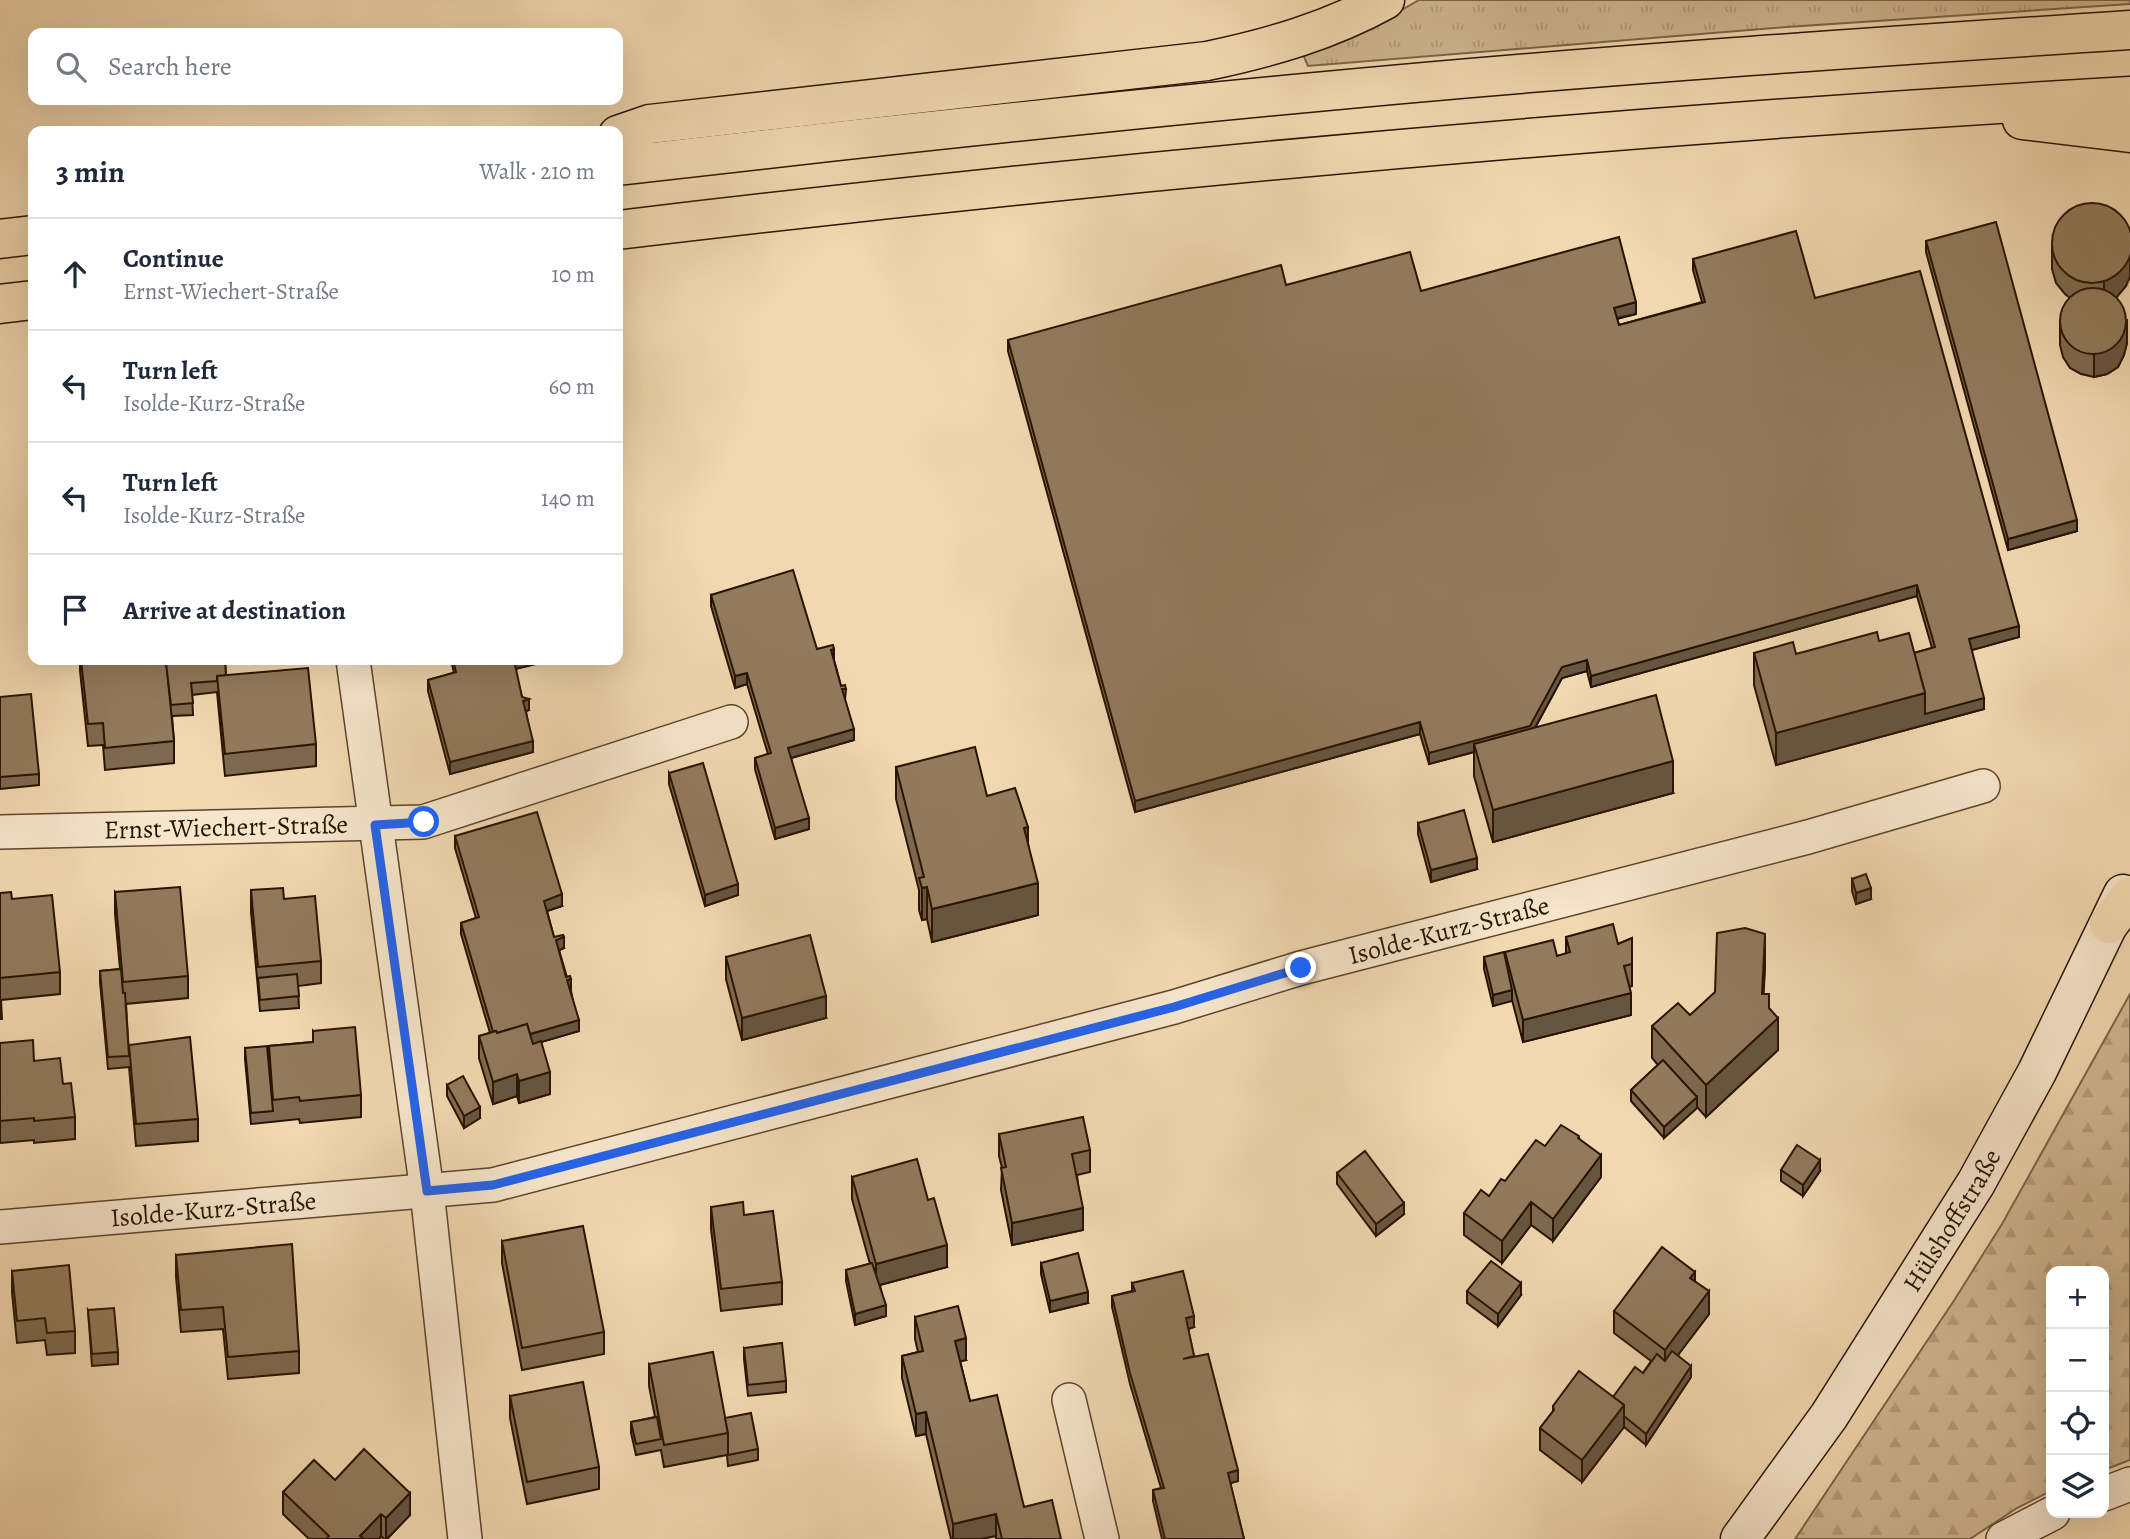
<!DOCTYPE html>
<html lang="en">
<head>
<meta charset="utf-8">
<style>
  :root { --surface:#fff; --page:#f2f2f3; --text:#1f2937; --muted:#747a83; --line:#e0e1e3 }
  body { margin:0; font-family:Alegreya,serif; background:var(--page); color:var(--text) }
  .controls { position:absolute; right:21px; bottom:21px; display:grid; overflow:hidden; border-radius:14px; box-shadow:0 7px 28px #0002 }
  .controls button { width:63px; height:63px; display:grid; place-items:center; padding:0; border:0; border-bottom:2px solid var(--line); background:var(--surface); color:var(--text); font:35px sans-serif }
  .stop { position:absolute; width:21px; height:21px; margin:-16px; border:5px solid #2563eb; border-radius:50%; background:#fff }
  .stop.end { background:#2563eb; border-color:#fff; box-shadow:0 2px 7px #0008 }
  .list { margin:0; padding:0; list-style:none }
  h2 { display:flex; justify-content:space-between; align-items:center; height:91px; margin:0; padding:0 28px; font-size:30px }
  h2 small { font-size:23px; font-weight:400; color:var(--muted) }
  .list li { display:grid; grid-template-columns:46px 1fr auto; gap:21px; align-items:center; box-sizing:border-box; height:112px; padding:0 28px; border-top:2px solid var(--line) }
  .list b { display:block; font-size:26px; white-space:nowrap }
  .list p { margin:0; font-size:23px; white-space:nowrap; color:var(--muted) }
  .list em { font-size:23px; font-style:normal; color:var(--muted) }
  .icon { flex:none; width:38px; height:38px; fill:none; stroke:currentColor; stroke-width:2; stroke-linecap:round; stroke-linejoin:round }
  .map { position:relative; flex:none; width:2130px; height:1539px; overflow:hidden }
  .search { position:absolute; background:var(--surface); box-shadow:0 7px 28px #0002; left:28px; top:28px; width:595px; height:77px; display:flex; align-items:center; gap:18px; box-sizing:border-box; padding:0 24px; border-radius:14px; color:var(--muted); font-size:26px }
  .panel { position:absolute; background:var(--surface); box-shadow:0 7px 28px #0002; left:28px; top:126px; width:595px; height:539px; border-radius:14px }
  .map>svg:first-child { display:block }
  .grass { fill:url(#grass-tufts); stroke:#7c664a; stroke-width:2 }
  .forest { fill:url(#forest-firs); stroke:#7c664a; stroke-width:2 }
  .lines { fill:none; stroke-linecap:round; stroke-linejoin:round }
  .minor-casing { stroke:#5b452d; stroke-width:36 }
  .secondary-casing { stroke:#291401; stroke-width:41 }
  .trunk-casing { stroke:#291401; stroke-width:41 }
  .minor { stroke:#f7e6cc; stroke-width:33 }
  .secondary { stroke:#f7e6cc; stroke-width:38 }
  .trunk { stroke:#f2d8b0; stroke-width:38 }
  .wall { fill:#7e694f; stroke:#291401; stroke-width:2 }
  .shaded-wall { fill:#665540; stroke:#291401; stroke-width:2 }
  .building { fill:#927a5c; stroke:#291401; stroke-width:2 }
  .route { stroke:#2563eb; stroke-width:9 }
  .labels { text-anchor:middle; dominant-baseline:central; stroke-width:7; stroke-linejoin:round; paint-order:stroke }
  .street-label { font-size:26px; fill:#291401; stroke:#f7e6cc }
</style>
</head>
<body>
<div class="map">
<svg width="2130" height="1539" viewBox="0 0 2130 1539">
  <defs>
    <pattern id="grass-tufts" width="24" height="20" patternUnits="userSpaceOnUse" patternTransform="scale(1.75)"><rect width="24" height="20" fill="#d0b792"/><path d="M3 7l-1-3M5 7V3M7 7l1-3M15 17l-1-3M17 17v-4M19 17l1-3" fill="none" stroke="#b39c7c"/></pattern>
    <pattern id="forest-firs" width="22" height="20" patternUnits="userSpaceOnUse" patternTransform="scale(1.75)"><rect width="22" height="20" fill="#d0b792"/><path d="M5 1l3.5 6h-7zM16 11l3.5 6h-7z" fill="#b39c7c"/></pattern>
  </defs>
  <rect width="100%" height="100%" fill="#f2d8b0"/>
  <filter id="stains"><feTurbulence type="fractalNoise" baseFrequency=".00286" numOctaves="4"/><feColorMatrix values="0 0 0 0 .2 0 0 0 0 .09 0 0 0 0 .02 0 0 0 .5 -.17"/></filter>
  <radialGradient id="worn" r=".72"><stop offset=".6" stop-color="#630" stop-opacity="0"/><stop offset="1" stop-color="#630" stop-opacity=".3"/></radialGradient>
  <path class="grass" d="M1419 0H2130V4L1787 27 1308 66 1304 57 1307 53 1377 24Z"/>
  <path class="forest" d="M2130 994V1460L2104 1470V1271H2051V1491L2017 1508 1970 1539H1795L1955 1299 2002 1224Z"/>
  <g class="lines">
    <defs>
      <g id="minor">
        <path d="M353 660 427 1191 465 1539"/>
        <path id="s1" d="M0 832 423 822 731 722"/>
        <path id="s2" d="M0 1227 493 1185 1174 1007 1301 968 1808 837 1983 786"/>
        <path d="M1069 1400 1102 1539"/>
        <path d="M2104 1494 2130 1484"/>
        <path d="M2003 1539 2053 1513"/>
      </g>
      <g id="secondary">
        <path id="s3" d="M1740 1539 1829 1416 1976 1183 2037 1072 2123 894"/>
      </g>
      <g id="trunk">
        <path d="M2022 120 2130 133"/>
        <path d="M618 135 650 124 1207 61C1269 48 1329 31 1385 0"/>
        <path d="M618 166C850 139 1083 114 1316 92 1587 66 1858 48 2130 30"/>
        <path d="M618 230C1120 170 1625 125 2130 96"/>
        <path d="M0 239 33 235"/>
        <path d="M0 304 33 300"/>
        <path d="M2109 924 2130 896"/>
      </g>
    </defs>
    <use href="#minor" class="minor-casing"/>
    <use href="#secondary" class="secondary-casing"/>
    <use href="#trunk" class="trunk-casing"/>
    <use href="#minor" class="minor"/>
    <use href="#secondary" class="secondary"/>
    <use href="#trunk" class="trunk"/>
  </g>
  <g class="wall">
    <path d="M1926 241 2077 531 2008 550 1926 252Z"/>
    <path d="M2052 247 2126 286 2116 297 2127 343 2124 355 2118 367 2107 374 2094 377 2081 374 2070 368 2063 357 2060 345V323L2070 298 2065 294 2056 283 2052 269Z"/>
    <path d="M1693 259 1815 298 2019 637 1971 650 1984 709 1776 765 1754 685V653L1796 654 1879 641 1914 653 1932 648 1917 596 1591 687 1587 671 1562 678 1535 728 1673 793 1493 842 1474 776V752L1429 764 1420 734 1135 812 1008 351V340L1286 285 1421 291 1636 314 1617 319 1619 325 1702 302 1693 270Z"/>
    <path d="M711 595 817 649 834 660 841 686 846 689 845 700 854 740 791 758 809 829 775 839 755 769V758L768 754 747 684 735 688 711 606Z"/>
    <path d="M80 660H116V661L166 663 187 661V660H225L226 676 316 744V766L225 776 217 692 192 695 193 715 172 716 174 741V763L105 770 103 745 88 746 80 671Z"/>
    <path d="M451 660H540V663L515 669 522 697 529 710 526 711 533 752 450 774 428 691V680L454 673Z"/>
    <path d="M0 697 39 774V785L0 789Z"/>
    <path d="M896 767 987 796 1028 843 1038 915 932 942 927 919 922 920 919 910V890L896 799Z"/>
    <path d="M669 773 738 895 705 906 669 784Z"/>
    <path d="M1418 823 1477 869 1431 882 1418 834Z"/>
    <path d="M455 836 562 906 547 911 554 937 564 948 559 950 571 991 579 1031 541 1042 550 1094 519 1103 517 1096 493 1104 479 1058V1036L490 1033 461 934V923L476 918 455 848Z"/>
    <path d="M1852 879 1871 899 1856 904 1852 891Z"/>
    <path d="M251 890 284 899 321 961V983L298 986 299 1008 260 1011 251 912Z"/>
    <path d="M115 892 188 976V998L126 1004 129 1056V1045L198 1119V1141L136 1146 129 1067 108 1069 100 982V971L120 969 115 914Z"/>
    <path d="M0 893 12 899 60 972V994L1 1000 2 1019H0Z"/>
    <path d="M1566 937 1618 944 1632 938V986L1629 987 1631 1015 1523 1042 1512 1000 1493 1006 1484 969V957L1505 960V952L1557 956 1566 954Z"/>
    <path d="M726 957 826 1018 742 1040 726 979Z"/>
    <path d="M1765 967 1763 994 1769 1009 1778 1050 1706 1117 1697 1107 1664 1138 1631 1101V1090L1658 1065 1652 1058V1026L1690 1015Z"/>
    <path d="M313 1031 361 1095V1117L300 1123 299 1119 251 1124 245 1059V1048L269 1059V1046L313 1042Z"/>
    <path d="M0 1043 34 1061 63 1084 75 1117V1139L34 1143V1140L0 1143Z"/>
    <path d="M447 1085 480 1118 464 1128 447 1096Z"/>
    <path d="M999 1134 1090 1150V1172L1077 1175 1083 1230 1012 1245 1001 1190 1002 1168 999 1156Z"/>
    <path d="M1579 1138 1601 1177 1553 1241 1531 1225 1502 1263 1464 1235V1213L1489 1196 1545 1146Z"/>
    <path d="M1781 1170 1820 1171 1803 1196 1781 1181Z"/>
    <path d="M1337 1173 1404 1214 1376 1236 1337 1184Z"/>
    <path d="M852 1177 947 1267 880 1285 886 1316 855 1325 846 1281V1270L870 1264 852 1199Z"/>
    <path d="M711 1207 744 1215 782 1282V1304L721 1311 711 1229Z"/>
    <path d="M502 1241 604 1332V1354L522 1370 502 1263Z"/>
    <path d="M176 1255 299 1351V1373L228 1379 223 1329 181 1332 176 1277Z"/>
    <path d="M1041 1263 1088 1303 1050 1312 1041 1274Z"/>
    <path d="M12 1271 75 1331V1353L47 1355 45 1340 17 1343 12 1293Z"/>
    <path d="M1695 1281 1709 1314 1678 1355 1691 1377 1646 1445 1624 1427 1582 1482 1540 1450V1428L1553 1411V1406L1613 1397 1643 1373 1651 1361 1614 1333V1311Z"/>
    <path d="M1132 1283 1194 1327 1188 1329 1194 1356 1238 1481 1230 1483 1244 1539H1162L1153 1501V1490L1161 1488 1130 1384 1112 1307V1296L1132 1291Z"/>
    <path d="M1467 1291 1521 1295 1498 1326 1467 1303Z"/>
    <path d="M88 1310 118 1352V1364L92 1366Z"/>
    <path d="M915 1317 966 1360 960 1361 970 1401 1024 1507 1061 1539H996V1536L981 1539H951L926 1434 916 1436 902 1378V1356L918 1352 915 1339Z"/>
    <path d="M744 1348 786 1381V1392L748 1396 744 1359Z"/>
    <path d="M649 1364 725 1418 758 1449V1460L728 1466 727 1455 664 1467 661 1450 636 1455 631 1433V1422L655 1417 649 1386Z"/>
    <path d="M510 1396 599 1467V1489L527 1504 510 1418Z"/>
    <path d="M335 1480 410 1515 387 1539H384L381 1536 379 1539H309L283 1514V1492Z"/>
  </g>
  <g class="shaded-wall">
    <path d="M2130 255V277L2126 286 2117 297 2104 303V281Z"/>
    <path d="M1636 302V314L1614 319V308Z"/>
    <path d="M2127 321V343L2124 355 2118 367 2107 374 2094 377V355Z"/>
    <path d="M2077 520V531L2008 550V539Z"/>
    <path d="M1917 585V596L1591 687V676Z"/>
    <path d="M2019 626V637L1969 651V639Z"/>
    <path d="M834 649V660L831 661V650Z"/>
    <path d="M514 660H540V663L515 669 513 672Z"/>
    <path d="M1587 660V671L1562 678 1530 737 1474 744V752L1429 764V753L1562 667Z"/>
    <path d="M747 673V684L735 688V676Z"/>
    <path d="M1925 693 1984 698V709L1776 765V733Z"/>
    <path d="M529 699V710L523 712V701Z"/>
    <path d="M1420 722V734L1135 812V801Z"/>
    <path d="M854 729V740L788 759V748Z"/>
    <path d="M533 741V752L450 774V762Z"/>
    <path d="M1673 761V793L1493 842V810Z"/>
    <path d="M809 818V829L775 839V828Z"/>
    <path d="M1028 827V859L1024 828Z"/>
    <path d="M1477 858V869L1431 882V870Z"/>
    <path d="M1038 883V915L932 942V909Z"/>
    <path d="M738 884V895L705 906V895Z"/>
    <path d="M927 887V919L922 920V888Z"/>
    <path d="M1871 888V899L1856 904V893Z"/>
    <path d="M562 894V906L544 912V901Z"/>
    <path d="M1765 934V967L1762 1026V994Z"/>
    <path d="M564 937V948L556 952V940Z"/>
    <path d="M571 979V991H567V980Z"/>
    <path d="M1512 990V1001L1493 1006V995Z"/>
    <path d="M1631 993V1015L1523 1042V1020Z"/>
    <path d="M826 996V1018L742 1040V1018Z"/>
    <path d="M1778 1018V1050L1706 1117V1085Z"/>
    <path d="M579 1020V1031L497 1055V1044Z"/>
    <path d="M550 1072V1094L519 1103V1081Z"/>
    <path d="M517 1074V1096L493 1104V1082Z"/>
    <path d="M1697 1097V1108L1664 1138V1127Z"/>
    <path d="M480 1107V1118L464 1128V1116Z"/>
    <path d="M1601 1155V1177L1553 1241V1219Z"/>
    <path d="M1820 1160V1171L1803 1196V1185Z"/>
    <path d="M1531 1202V1225L1502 1263V1241Z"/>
    <path d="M1404 1203V1214L1376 1236V1224Z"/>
    <path d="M1083 1208V1230L1012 1245V1223Z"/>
    <path d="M947 1245V1267L876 1286V1264Z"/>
    <path d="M1695 1272V1294L1690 1278Z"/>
    <path d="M1521 1283V1295L1498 1326V1314Z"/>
    <path d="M1709 1291V1314L1665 1372V1350Z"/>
    <path d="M1088 1292V1303L1050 1312V1301Z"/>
    <path d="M886 1305V1316L855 1325V1314Z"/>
    <path d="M1194 1316V1327L1186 1330V1318Z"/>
    <path d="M966 1338V1360L955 1363V1341Z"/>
    <path d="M1691 1366V1377L1646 1445V1434Z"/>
    <path d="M1624 1405V1427L1582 1482V1460Z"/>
    <path d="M926 1412V1434L916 1436V1414Z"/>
    <path d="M1238 1470V1481L1228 1484V1473Z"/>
    <path d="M410 1493V1515L387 1539H386V1518Z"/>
    <path d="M381 1514V1536L379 1539H360V1536Z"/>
    <path d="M996 1514V1536L981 1539H953V1524Z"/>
  </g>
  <g class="building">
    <circle cx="2092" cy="243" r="40"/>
    <path d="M1996 222 2077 520 2008 539 1926 241Z"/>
    <path d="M1796 231 1815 298 1920 271 2019 626 1969 639 1984 698 1925 714V693L1914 653 1935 647 1917 585 1591 676 1587 660 1562 667 1530 726 1429 753 1420 722 1135 801 1008 340 1281 265 1286 285 1410 252 1421 291 1619 237 1636 302 1614 308 1619 325 1705 302 1693 259Z"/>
    <circle cx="2093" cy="321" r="33"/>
    <path d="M793 570 817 649 833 645 834 649 831 650 841 686 845 685 846 689H842L854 729 788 748 809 818 775 828 755 758 771 753 747 673 735 676 711 595Z"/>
    <path d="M1877 632 1879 641 1909 633 1925 693 1776 733 1754 653 1793 642 1796 654Z"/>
    <path d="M81 660H116V661L166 660 174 741 105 748 103 723 88 724Z"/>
    <path d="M188 660H225L226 676H217V681L191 683 193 703 171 705 166 663 188 661Z"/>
    <path d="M453 660H514L522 697 529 699 523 701 533 741 450 762 428 680 456 672Z"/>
    <path d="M308 668 316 744 225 754 217 676Z"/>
    <path d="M31 694 39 774 0 777V697Z"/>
    <path d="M1656 695 1673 761 1493 810 1474 744Z"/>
    <path d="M975 747 987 796 1015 788 1028 827 1024 828 1038 883 932 909 927 887 922 888 919 878 924 877 896 767Z"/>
    <path d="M703 763 738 884 705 895 669 773Z"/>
    <path d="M1464 810 1477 858 1431 870 1418 823Z"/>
    <path d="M537 812 562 894 544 901 554 937 563 935 564 937 556 940 566 977 570 976 571 979 567 980 579 1020 530 1034 527 1024 497 1033 496 1031 493 1032 461 923 479 917 455 836Z"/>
    <path d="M1866 874 1871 888 1856 893 1852 879Z"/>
    <path d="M180 887 188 976 123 982 115 892Z"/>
    <path d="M283 888 284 899 315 896 321 961 258 967 251 890Z"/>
    <path d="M11 892 12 899 52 895 60 972 0 978V893Z"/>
    <path d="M1613 924 1618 944 1632 938V964L1624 966 1631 993 1523 1020 1505 952 1553 940 1557 956 1570 952 1566 937Z"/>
    <path d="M1745 928 1765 934 1762 994H1769V1008L1778 1018 1706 1085 1652 1026 1678 1003 1690 1015 1715 992 1717 933Z"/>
    <path d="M810 935 826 996 742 1018 726 957Z"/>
    <path d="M1504 952 1512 990 1493 995 1484 957Z"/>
    <path d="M121 969 123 993H125L129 1056 108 1057 100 971Z"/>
    <path d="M297 974 299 996 260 1000 258 978Z"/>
    <path d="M527 1024 533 1044 541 1041 550 1072 519 1081 517 1074 493 1082 479 1036 496 1031 497 1033Z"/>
    <path d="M355 1027 361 1095 300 1101 299 1097 273 1100 269 1046 313 1042V1031Z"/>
    <path d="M190 1037 198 1119 136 1124 129 1045Z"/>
    <path d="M33 1040 34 1061 60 1058 63 1084 71 1083 75 1117 34 1121V1118L0 1121V1043Z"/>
    <path d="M267 1046 273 1111 251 1113 245 1048Z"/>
    <path d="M1663 1060 1697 1097 1664 1127 1631 1090Z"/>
    <path d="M463 1076 480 1107 464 1116 447 1085Z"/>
    <path d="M1083 1117 1090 1150 1072 1154 1083 1208 1012 1223 1001 1168 1006 1167 999 1134Z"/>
    <path d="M1561 1125 1579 1136 1578 1138 1601 1155 1553 1219 1531 1202 1502 1241 1464 1213 1481 1190 1489 1196 1501 1179 1505 1181 1536 1140 1545 1146Z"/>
    <path d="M1797 1145 1820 1160 1803 1185 1781 1170Z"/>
    <path d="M1365 1151 1404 1203 1376 1224 1337 1173Z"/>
    <path d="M917 1159 928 1200 934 1198 947 1245 876 1264 852 1177Z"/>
    <path d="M743 1202 744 1215 773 1211 782 1282 721 1289 711 1207Z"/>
    <path d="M583 1226 604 1332 522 1348 502 1241Z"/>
    <path d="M292 1244 299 1351 228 1357 223 1307 181 1310 176 1255Z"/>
    <path d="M1662 1247 1695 1272 1690 1278 1709 1291 1665 1350 1614 1311Z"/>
    <path d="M1078 1253 1088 1292 1050 1301 1041 1263Z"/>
    <path d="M1491 1261 1521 1283 1498 1314 1467 1291Z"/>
    <path d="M872 1263 886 1305 855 1314 846 1270Z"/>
    <path d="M69 1265 75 1331 47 1333 45 1318 17 1321 12 1271Z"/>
    <path d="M1183 1271 1194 1316 1186 1318 1194 1356 1183 1359 1208 1354 1238 1470 1228 1473 1244 1539H1165L1153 1490 1164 1488 1130 1373 1112 1296 1135 1291 1132 1283Z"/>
    <path d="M958 1306 966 1338 955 1341 970 1401 997 1395 1024 1507 1052 1500 1061 1539H1002L996 1514 953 1524 926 1412 916 1414 902 1356 923 1351 915 1317Z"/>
    <path d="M114 1308 118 1352 92 1354 88 1310Z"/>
    <path d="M782 1343 786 1381 748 1385 744 1348Z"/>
    <path d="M1672 1351 1691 1366 1646 1434 1624 1416V1405L1613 1397 1635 1367 1643 1373 1657 1354 1665 1361Z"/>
    <path d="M713 1352 728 1433 664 1445 649 1364Z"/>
    <path d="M1579 1371 1624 1405 1582 1460 1540 1428 1554 1410 1553 1406Z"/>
    <path d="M583 1382 599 1467 527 1482 510 1396Z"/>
    <path d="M751 1413 758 1449 728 1455V1433L725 1418Z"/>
    <path d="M657 1417 661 1439 636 1444 631 1422Z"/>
    <path d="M364 1449 410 1493 386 1518 381 1514 360 1536 364 1539H326L329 1536 283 1492 314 1460 335 1480Z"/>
  </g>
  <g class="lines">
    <path class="route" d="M424 822 375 825 427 1191 493 1185 1174 1007 1301 968"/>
  </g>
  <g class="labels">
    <g class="street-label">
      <text stroke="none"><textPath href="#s1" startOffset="226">Ernst-Wiechert-Straße</textPath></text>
      <text stroke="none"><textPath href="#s2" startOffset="1484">Isolde-Kurz-Straße</textPath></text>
      <text stroke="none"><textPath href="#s2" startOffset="214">Isolde-Kurz-Straße</textPath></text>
      <text stroke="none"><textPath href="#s3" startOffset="383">Hülshoffstraße</textPath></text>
    </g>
  </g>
  <rect width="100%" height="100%" filter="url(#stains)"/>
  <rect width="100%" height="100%" fill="url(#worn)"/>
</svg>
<div class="controls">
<button>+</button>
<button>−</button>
<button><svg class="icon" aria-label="locate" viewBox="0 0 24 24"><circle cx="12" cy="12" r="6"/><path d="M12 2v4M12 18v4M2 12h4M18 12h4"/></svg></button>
<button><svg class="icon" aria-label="layers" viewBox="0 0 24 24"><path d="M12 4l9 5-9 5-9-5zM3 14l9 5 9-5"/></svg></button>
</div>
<div class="stop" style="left:424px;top:822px"></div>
<div class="stop end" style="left:1301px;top:968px"></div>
<div class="search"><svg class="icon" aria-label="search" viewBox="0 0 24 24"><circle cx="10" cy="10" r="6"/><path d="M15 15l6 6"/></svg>Search here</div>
<section class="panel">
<h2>3 min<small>Walk · 210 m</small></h2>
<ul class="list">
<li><svg class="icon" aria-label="ahead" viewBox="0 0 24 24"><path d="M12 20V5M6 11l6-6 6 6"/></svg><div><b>Continue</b><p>Ernst-Wiechert-Straße</p></div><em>10 m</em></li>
<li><svg class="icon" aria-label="left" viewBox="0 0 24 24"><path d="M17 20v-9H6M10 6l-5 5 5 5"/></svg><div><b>Turn left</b><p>Isolde-Kurz-Straße</p></div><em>60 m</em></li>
<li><svg class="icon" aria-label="left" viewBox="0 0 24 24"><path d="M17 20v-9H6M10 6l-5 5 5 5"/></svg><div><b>Turn left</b><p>Isolde-Kurz-Straße</p></div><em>140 m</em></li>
<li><svg class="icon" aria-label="arrive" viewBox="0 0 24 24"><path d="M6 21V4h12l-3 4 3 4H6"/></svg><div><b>Arrive at destination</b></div></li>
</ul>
</section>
</div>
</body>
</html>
